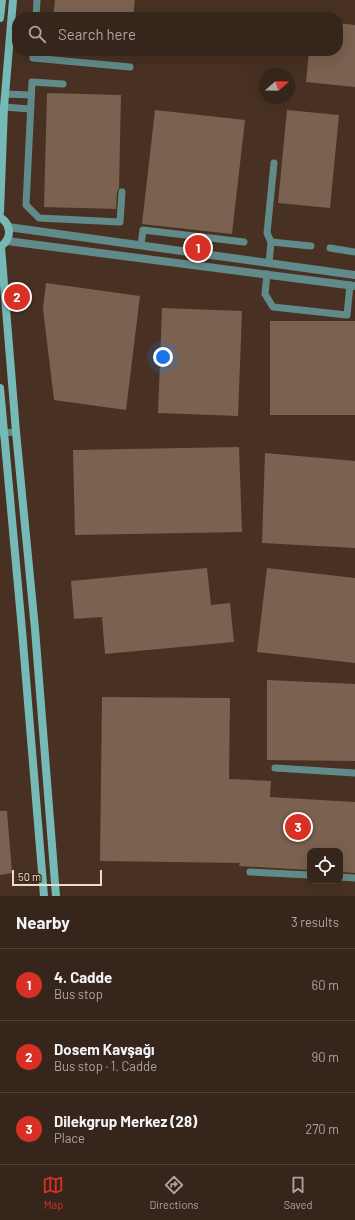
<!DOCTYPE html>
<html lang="en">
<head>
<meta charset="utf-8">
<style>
  :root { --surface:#36251a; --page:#413127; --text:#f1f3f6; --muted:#aaa5a2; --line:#504239; --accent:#d93025 }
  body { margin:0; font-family:Barlow,sans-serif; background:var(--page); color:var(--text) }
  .controls { position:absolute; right:12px; bottom:12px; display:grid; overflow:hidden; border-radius:8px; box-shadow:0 4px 16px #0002 }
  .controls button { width:36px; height:36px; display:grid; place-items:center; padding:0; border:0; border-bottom:1px solid var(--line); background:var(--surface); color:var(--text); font:20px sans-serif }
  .compass { position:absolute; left:259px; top:68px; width:36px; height:36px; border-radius:50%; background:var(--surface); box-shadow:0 4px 16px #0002; rotate:70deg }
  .scale { position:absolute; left:12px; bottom:10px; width:90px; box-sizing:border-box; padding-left:4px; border:2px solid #eadbd1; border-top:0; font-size:11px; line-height:14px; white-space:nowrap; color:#eadbd1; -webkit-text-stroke:3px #3d2718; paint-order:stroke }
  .you { position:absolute; left:163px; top:357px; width:14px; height:14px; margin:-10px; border:3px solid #fff; border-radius:50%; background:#1a73e8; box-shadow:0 0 0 6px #1a73e833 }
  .badge { display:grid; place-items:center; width:26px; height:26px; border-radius:50%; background:var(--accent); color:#fff; font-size:13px; font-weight:700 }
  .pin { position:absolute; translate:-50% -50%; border:2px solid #fff; box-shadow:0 1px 4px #0006 }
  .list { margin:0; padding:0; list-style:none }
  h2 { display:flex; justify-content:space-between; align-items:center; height:52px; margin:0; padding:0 16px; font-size:17px }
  h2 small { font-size:13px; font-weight:400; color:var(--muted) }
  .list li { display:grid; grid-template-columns:26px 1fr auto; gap:12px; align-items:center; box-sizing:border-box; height:72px; padding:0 16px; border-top:1px solid var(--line) }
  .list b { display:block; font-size:15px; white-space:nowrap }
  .list p { margin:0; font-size:13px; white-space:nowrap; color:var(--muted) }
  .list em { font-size:13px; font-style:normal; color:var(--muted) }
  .icon { flex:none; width:22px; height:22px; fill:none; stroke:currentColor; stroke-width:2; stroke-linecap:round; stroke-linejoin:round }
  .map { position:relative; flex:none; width:355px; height:896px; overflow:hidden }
  .search { position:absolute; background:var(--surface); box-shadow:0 4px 16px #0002; left:12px; right:12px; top:12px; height:44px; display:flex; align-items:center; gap:10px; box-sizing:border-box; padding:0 14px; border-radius:16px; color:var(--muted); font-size:15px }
  .sheet { height:268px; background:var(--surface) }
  nav { display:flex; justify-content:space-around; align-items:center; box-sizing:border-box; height:56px; border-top:1px solid var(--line); background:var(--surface); font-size:11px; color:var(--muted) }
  nav a { display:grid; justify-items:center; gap:2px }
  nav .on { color:var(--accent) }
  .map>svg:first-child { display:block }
  .building { fill:#7a6150 }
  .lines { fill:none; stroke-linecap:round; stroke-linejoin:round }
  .lane { stroke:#618b8a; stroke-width:7 }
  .street { stroke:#618b8a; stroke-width:8 }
  .secondary { stroke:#76bab8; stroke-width:8 }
</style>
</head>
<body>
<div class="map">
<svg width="355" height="896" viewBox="0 0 355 896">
  <rect width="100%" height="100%" fill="#483122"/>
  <g class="building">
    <path d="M55 0H135L133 17H53Z"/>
    <path d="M338 23 355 25V87L306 82 309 51H338Z"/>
    <path d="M47 93 121 95 119 188 117 192 116 209 44 207Z"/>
    <path d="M155 110 245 120 232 234 142 224Z"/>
    <path d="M287 110 339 115 330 208 278 203Z"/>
    <path d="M46 283 140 296 126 410 54 400 43 309Z"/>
    <path d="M162 308 242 311 238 416 158 413Z"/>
    <rect x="270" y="321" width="85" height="94"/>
    <path d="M239 447 242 532 75 535 73 450Z"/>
    <path d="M265 453 355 461V548L262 543Z"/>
    <path d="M207 568 211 605 230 603 234 642 105 654 102 617 74 619 71 581Z"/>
    <path d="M267 568 355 578V663L257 652Z"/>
    <path d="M267 680 355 684V761L267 760Z"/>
    <path d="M102 697 230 698 229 779 271 781 270 797 355 802V873L340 872V851H310V870L239 866 240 863 100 861Z"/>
    <path d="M0 811H7L12 873 0 875Z"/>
  </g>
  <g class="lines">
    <g class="lane">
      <path d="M36 17 37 0"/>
      <path d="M33 51V58L130 67"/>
      <path d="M63 84 32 82 26 205 39 218 120 222 122 192"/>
      <path d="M5 94 31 95"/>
      <path d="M4 107 30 109"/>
      <path d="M271 242 267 233 274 163"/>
      <path d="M141 245 143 230 244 242"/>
      <path d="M330 248 355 252"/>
      <path d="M269 263 271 242 311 246"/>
      <path d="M267 274 265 294 273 307 347 315 350 285"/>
      <path d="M0 433 16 432"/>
      <path d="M275 768 355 773"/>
      <path d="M250 872 310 875"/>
      <path d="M340 877 355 878"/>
    </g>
    <g class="street">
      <path d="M8 227 355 275"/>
      <path d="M7 241 355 286"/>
    </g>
    <g class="secondary">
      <path d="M0 18 2 0"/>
      <path d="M0 212 4 107 13 0"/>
      <path d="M0 217C12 225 12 239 0 247"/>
      <path d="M1 247 16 432 35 629 56 896"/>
      <path d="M0 388 22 630 44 896"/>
    </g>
  </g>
</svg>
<div class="controls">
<button><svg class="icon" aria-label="locate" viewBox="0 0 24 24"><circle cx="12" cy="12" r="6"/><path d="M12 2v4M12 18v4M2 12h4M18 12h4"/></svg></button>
</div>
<svg class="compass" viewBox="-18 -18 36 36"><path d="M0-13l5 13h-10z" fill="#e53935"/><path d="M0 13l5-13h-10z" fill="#aaa5a2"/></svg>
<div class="scale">50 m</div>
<div class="you"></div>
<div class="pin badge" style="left:198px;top:248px">1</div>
<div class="pin badge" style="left:17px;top:297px">2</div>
<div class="pin badge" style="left:298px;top:827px">3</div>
<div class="search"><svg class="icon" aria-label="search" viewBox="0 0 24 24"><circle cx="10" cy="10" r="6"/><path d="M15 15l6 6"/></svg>Search here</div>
</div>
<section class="sheet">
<h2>Nearby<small>3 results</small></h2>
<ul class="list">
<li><span class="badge">1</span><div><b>4. Cadde</b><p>Bus stop</p></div><em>60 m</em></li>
<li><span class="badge">2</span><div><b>Dosem Kavşağı</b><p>Bus stop · 1. Cadde</p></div><em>90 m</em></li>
<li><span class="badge">3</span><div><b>Dilekgrup Merkez (28)</b><p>Place</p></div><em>270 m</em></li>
</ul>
</section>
<nav>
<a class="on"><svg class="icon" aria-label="map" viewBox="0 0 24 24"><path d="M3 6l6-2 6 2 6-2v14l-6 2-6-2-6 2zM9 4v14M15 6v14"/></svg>Map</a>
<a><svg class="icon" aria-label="directions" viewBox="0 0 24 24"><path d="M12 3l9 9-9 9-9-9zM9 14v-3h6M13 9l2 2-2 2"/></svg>Directions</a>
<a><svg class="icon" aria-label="saved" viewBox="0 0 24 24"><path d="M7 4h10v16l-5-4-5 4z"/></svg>Saved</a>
</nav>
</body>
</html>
